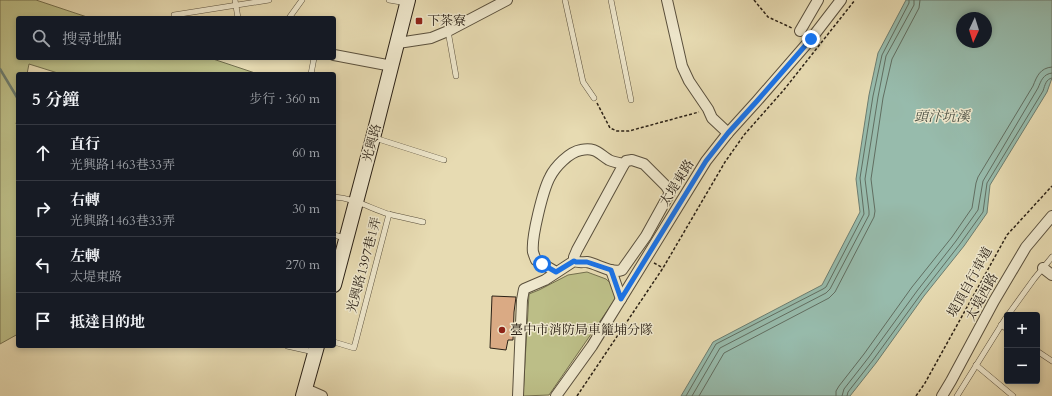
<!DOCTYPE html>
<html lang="zh-TW">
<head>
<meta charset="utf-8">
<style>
  :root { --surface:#171b24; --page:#20242c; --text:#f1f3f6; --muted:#9ea1a6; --line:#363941 }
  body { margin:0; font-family:Cardo,"Noto Serif TC",serif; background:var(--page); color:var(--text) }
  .controls { position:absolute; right:12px; bottom:12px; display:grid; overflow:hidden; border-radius:4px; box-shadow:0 2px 6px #0003 }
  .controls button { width:36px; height:36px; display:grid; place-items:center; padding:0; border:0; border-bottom:1px solid var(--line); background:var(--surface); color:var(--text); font:20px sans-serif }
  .compass { position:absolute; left:956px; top:12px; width:36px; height:36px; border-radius:50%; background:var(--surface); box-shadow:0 2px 6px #0003; rotate:184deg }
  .stop { position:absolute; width:12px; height:12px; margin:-9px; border:3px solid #1a73e8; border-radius:50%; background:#fff }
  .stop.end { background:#1a73e8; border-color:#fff; box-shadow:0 1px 4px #0008 }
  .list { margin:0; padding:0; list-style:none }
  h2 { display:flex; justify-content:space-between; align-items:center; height:52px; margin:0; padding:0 16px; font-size:17px }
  h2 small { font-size:13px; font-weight:400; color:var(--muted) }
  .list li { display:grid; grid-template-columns:26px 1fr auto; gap:12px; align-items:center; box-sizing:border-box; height:56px; padding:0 16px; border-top:1px solid var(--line) }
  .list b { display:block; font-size:15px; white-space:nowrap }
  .list p { margin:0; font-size:13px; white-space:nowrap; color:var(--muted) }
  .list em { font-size:13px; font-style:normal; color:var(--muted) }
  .icon { flex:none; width:22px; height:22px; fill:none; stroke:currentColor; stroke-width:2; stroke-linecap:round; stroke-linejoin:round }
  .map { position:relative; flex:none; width:1052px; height:396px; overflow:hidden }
  .search { position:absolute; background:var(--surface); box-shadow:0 2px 6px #0003; left:16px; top:16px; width:320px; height:44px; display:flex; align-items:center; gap:10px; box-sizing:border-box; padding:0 14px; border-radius:4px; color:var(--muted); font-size:15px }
  .panel { position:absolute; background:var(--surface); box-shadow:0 2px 6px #0003; left:16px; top:72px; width:320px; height:276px; border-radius:4px }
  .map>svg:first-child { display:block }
  .green { fill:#bcbe87; stroke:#74704e }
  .water { fill:#97bbac; stroke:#6c7d70; fill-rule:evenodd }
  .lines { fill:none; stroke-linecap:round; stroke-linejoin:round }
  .shore { stroke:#616e61; stroke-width:1 }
  .stream { stroke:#6c7d70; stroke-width:2.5 }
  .building { fill:#daaa84; stroke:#2b2116 }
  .service-casing { stroke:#5a503d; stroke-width:6 }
  .minor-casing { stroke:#5a503d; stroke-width:12 }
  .secondary-casing { stroke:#2b2116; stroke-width:16 }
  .path { stroke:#2b2116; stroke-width:1.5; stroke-dasharray:3 2; stroke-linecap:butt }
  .service { stroke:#efe8cd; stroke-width:5 }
  .minor { stroke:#efe8cd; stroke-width:10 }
  .secondary { stroke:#efe8cd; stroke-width:14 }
  .route { stroke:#1a73e8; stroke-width:5 }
  .poi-dot { fill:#8f2418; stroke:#efe8cd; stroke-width:1.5 }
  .labels { text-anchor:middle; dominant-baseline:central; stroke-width:3; stroke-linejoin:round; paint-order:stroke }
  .poi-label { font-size:13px; fill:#2b2116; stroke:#efe8cd; text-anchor:start }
  .street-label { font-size:13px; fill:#2b2116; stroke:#efe8cd }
  .water-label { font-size:14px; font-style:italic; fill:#4b4f43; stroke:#efe8cd }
</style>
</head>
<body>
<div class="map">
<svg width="1052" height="396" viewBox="0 0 1052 396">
  <rect width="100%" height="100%" fill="#e7dbb2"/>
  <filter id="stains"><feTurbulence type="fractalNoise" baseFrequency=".005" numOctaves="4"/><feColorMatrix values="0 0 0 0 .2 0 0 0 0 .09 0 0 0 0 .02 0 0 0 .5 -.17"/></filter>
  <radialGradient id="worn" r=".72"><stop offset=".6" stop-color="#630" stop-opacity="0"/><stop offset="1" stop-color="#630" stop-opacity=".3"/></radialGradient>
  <g class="green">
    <path d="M0 0H36L90 18H18V58H210L258 74H61L29 64 27 74H18V116L16 124 18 125V334L0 344Z"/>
    <path d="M587 272 606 279 617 289 616 298 549 395 523 396 529 294 539 290 568 275Z"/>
  </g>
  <path class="water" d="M906 0H1052V78L1047 92 990 185 987 213 964 246 924 296 876 363 850 396H681L713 342 822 285 860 212 856 179 869 95 878 53ZM962 18H986V42H962Z"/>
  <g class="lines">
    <g class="shore">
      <path d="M686 396 716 344 823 289 826 287 864 214 860 178 873 96 882 55 909 3V0"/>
      <path d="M692 396 720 348 826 293 830 289 869 215V211L865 179 878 97 886 56 914 5V0"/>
      <path d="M699 396 724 353 829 298 835 292 874 217 875 211 871 179 883 98 892 59 919 8 920 0"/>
      <path d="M836 396V391L839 386 864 354 912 287 952 237 972 208 976 183 978 177 1033 86C1037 76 1040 68 1052 67"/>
      <path d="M842 396 844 389 869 357 917 291 956 241 978 210 983 181 1038 88C1041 81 1043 74 1052 73"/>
      <path d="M847 396 848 392 873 360 921 294 960 244 983 212 987 183 1043 91C1045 85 1046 79 1052 78"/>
    </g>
    <path class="stream" d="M0 69 18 99"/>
  </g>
  <path class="building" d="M492 296 516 297 514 312 513 340H508L506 350 490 348Z"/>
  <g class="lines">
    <defs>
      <g id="service">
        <path d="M235 0 238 18"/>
        <path d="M389 0 407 3"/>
        <path d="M565 0 583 82 594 98"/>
        <path d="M611 0 631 100"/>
        <path d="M174 15 269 0"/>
        <path d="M289 18 302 0"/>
        <path d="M448 31 456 76"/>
        <path d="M311 74 314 58"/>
        <path d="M375 138 444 160"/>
        <path d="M334 197C353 198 370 208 388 214 400 217 411 219 423 222"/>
        <path d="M334 235 345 238"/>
        <path d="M1008 315 1034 279 1052 257"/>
        <path d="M1001 325 1007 329"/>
        <path d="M334 342 354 348 389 214"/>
        <path d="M287 346 314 352"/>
        <path d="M1037 351 1052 361"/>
        <path d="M976 365 1013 396"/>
        <path d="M957 396 1007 316"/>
      </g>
      <g id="minor">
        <path d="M667 0 682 66 689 81 708 109 712 118 728 133"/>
        <path d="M800 31 818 0"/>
        <path d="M398 43 431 38 448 31 507 0"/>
        <path d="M334 55 392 66"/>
        <path d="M574 261V257L577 250 624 164"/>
        <path d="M1043 268 1052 275"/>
        <path d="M611 270 621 299"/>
        <path d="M306 389 322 396"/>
        <path d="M518 396 522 300 524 289 545 280 574 261C578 263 582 262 587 262 598 264 611 274 622 270L646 236 667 198 670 193 669 191 666 186 644 164 632 160 626 161 624 164C619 163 613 162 609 160 599 154 596 147 581 150 569 152 555 167 550 177 543 190 531 238 533 252 534 255 535 258 536 260L556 272"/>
        <path d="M556 396 592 346 706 161 728 133 757 101 811 39 841 0"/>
        <path d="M942 396 951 381 994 301 1026 247 1052 216"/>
      </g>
      <g id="secondary">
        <path d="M334 285 373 138 408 0"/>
        <path d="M303 396 317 346"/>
      </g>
    </defs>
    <use href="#service" class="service-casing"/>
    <use href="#minor" class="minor-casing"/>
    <use href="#secondary" class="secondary-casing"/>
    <g class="path">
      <path d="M754 0 768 17 792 28"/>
      <path d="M597 103 610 128 617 131H629L699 112"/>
      <path d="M654 263 663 268"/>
      <path d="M577 396 663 268 725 162 744 135 783 91 855 0"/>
      <path d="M916 396 925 383 1007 235 1052 186"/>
    </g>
    <use href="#service" class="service"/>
    <use href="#minor" class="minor"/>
    <use href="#secondary" class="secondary"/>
  </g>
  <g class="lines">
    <path class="route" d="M542 264 556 272 574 261 576 262H587L611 270 621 299 706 161 728 133 757 101 811 39"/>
  </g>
  <g class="poi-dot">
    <rect x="415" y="17" width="8" height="8" rx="2"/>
    <circle cx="502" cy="330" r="4"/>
  </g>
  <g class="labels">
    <g class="poi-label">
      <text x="427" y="21">下茶寮</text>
      <text x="510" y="330">臺中市消防局車籠埔分隊</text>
    </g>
    <g class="street-label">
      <text transform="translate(372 143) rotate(-75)">光興路</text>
      <text transform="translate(677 183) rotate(-58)">太堤東路</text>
      <text transform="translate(364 265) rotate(-75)">光興路1397巷1弄</text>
      <text transform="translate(970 282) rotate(-61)">堤頂自行車道</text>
      <text transform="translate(982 297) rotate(-61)">太堤西路</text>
    </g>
    <g class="water-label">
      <text x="942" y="116">頭汴坑溪</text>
    </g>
  </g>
  <rect width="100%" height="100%" filter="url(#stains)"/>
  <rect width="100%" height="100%" fill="url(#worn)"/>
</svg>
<div class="controls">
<button>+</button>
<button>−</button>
</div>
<svg class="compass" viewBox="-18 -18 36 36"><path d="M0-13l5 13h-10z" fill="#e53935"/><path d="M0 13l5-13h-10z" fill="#9ea1a6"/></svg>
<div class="stop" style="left:542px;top:264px"></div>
<div class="stop end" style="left:811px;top:39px"></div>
<div class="search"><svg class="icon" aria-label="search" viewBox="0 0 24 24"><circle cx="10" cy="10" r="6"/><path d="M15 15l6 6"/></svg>搜尋地點</div>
<section class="panel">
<h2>5 分鐘<small>步行 · 360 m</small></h2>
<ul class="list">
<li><svg class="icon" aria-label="ahead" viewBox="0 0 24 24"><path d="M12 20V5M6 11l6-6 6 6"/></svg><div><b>直行</b><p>光興路1463巷33弄</p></div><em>60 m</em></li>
<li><svg class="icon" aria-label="right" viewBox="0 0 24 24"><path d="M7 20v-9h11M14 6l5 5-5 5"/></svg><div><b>右轉</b><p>光興路1463巷33弄</p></div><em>30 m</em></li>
<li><svg class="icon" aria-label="left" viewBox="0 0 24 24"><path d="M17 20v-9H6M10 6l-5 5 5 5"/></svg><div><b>左轉</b><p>太堤東路</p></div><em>270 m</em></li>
<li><svg class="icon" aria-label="arrive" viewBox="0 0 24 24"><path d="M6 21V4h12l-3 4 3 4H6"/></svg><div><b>抵達目的地</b></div></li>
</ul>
</section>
</div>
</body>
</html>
